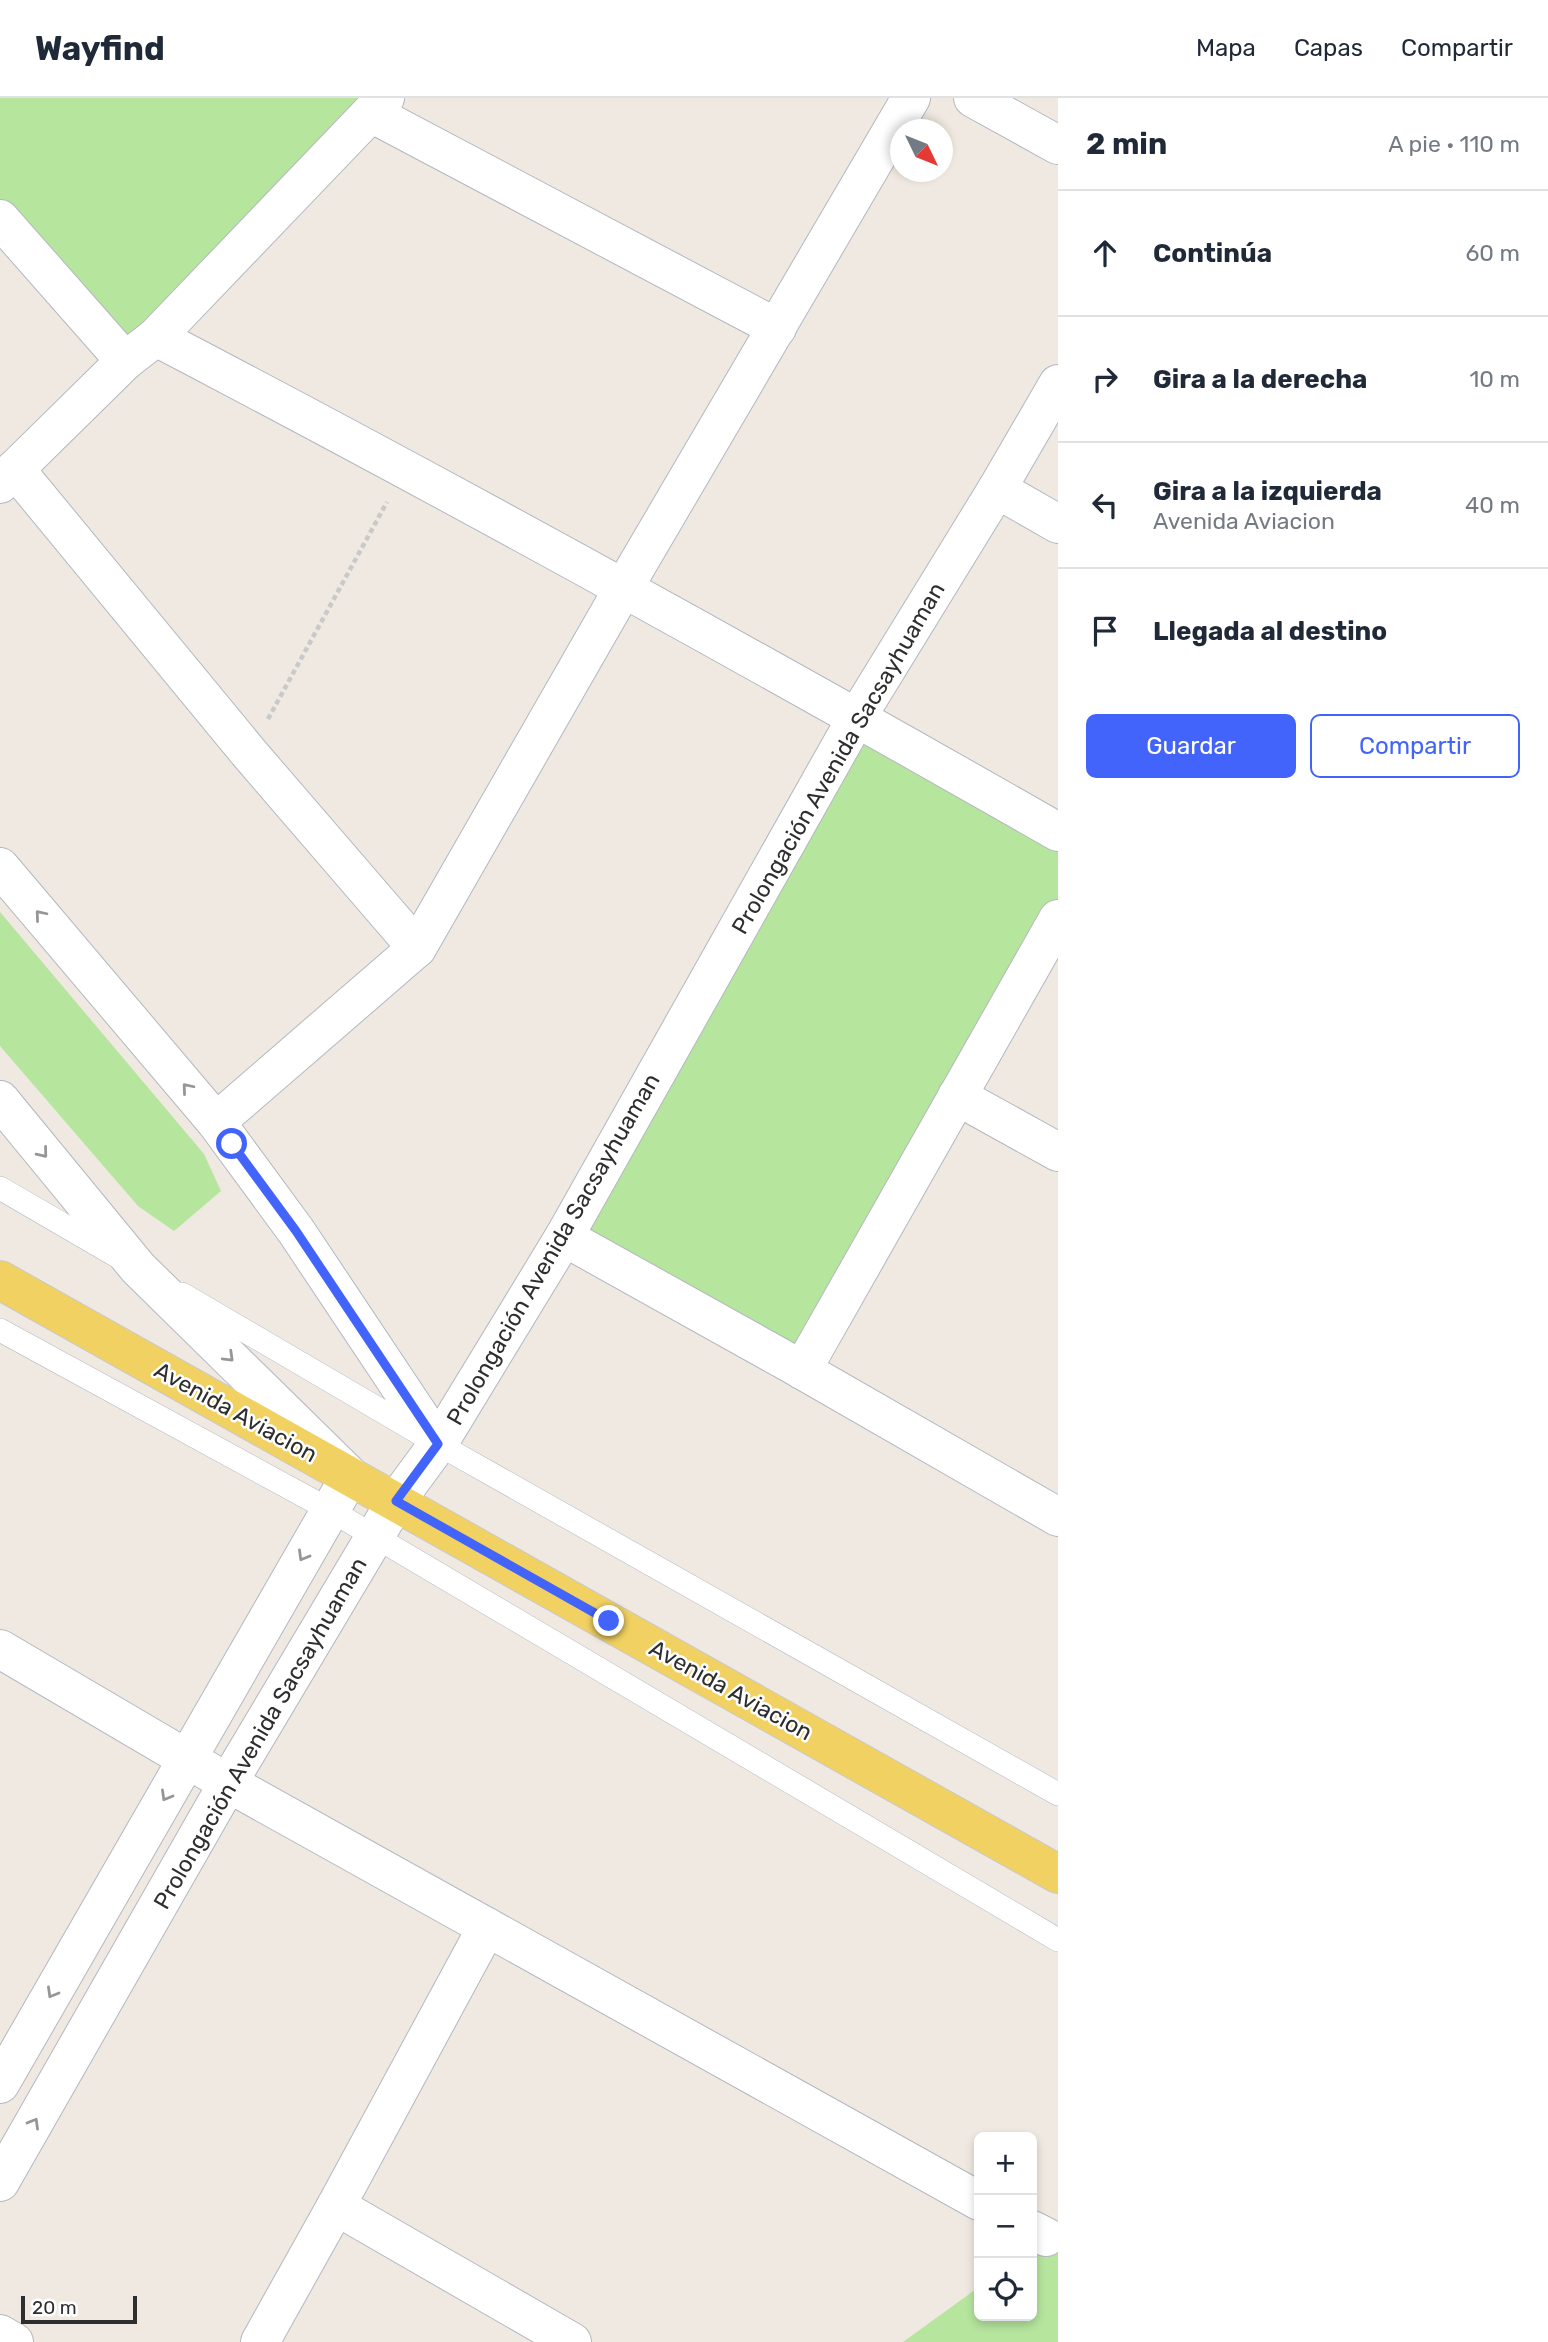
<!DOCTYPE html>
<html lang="es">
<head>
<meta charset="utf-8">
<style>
  :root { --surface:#fff; --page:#f2f2f3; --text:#1f2937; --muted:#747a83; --line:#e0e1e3; --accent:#4264fb }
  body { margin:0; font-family:Rubik,sans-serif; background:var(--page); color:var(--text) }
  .controls { position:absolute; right:21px; bottom:21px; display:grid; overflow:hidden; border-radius:10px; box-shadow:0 4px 10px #0003 }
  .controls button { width:63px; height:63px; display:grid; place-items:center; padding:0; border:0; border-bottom:2px solid var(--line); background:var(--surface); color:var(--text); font:35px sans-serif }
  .compass { position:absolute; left:890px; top:21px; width:63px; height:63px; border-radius:50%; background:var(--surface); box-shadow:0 4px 10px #0003; rotate:133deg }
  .scale { position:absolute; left:21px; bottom:18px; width:116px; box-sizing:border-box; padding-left:7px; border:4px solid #2e2e2e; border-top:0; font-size:19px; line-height:24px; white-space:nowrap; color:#2e2e2e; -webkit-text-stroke:5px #fff; paint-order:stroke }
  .stop { position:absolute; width:21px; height:21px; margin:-16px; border:5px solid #4264fb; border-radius:50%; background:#fff }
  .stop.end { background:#4264fb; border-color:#fff; box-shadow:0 2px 7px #0008 }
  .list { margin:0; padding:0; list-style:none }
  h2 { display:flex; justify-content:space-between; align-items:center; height:91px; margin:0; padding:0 28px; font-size:30px }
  h2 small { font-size:23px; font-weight:400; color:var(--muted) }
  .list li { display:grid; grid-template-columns:46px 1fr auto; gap:21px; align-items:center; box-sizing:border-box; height:126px; padding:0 28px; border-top:2px solid var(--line) }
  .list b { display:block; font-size:26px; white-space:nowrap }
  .list p { margin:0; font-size:23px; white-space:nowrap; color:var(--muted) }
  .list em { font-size:23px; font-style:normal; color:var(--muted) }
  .actions { display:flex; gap:14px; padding:21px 28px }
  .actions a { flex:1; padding:16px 0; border:2px solid var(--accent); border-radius:10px; text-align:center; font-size:24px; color:var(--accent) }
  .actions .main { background:var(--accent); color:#fff }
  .icon { flex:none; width:38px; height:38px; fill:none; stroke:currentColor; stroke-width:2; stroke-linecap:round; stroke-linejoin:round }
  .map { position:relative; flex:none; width:1058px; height:2244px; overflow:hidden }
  header { display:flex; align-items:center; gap:42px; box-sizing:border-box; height:98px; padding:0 35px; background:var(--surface); border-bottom:2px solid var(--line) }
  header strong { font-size:33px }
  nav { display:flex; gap:38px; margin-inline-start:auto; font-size:24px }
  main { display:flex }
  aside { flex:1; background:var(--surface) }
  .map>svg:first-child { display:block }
  .green { fill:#b6e59e }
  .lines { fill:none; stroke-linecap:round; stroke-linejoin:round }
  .lane-casing { stroke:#b4b7c1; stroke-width:24 }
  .street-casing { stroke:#b4b7c1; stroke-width:40 }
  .secondary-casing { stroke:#b4b7c1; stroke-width:40 }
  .primary-casing { stroke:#c9c9c9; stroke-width:40 }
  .path { stroke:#c9c9c9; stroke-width:4.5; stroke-dasharray:5 3.5; stroke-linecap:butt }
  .lane { stroke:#fff; stroke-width:23 }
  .street { stroke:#fff; stroke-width:38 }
  .secondary { stroke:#fff; stroke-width:38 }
  .primary { stroke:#f2d163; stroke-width:38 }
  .oneway { stroke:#969696 }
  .route { stroke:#4264fb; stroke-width:9 }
  .labels { text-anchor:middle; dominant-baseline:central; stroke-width:5; stroke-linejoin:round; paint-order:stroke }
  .street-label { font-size:23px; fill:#2e2e2e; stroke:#fff }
</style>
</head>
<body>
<header>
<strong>Wayfind</strong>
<nav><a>Mapa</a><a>Capas</a><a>Compartir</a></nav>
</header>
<main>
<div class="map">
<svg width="1058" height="2244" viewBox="0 0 1058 2244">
  <rect width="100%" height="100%" fill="#efe9e1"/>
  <g class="green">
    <path d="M0 0H368L127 250 0 105Z"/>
    <path d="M857 619 1058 734V820L802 1272 564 1139Z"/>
    <path d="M0 814 204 1056 221 1093 174 1133 138 1108 0 948Z"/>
    <path d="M1058 2132V2244H903L979 2189V2218H1032V2151Z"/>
  </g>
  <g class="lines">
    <defs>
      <g id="lane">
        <path d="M0 1090 117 1158"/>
        <path d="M182 1196 438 1346 1058 1696"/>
        <path d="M0 1232 330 1412 1058 1842"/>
      </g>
      <g id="street">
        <path d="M973 0 1058 47"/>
        <path d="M371 15 777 230"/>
        <path d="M0 121 125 263"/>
        <path d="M156 239C460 398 760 564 1058 734"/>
        <path d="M15 371 249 655 417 850"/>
        <path d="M0 386 125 263 156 239 385 0"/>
        <path d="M997 391 1058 426"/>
        <path d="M957 998 1058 1054"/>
        <path d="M216 1024 417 850 623 491 911 0"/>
        <path d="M564 1139 790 1265 1058 1419"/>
        <path d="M802 1272 1058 821"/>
        <path d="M396 1403 438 1346 564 1139 857 619 997 391 1058 286"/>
        <path d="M0 1551 228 1685 979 2103"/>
        <path d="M336 2108 572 2244"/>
        <path d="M1032 2132 1046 2139"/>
        <path d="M0 2236 14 2244"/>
        <path d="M260 2244 336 2108 487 1829"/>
      </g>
      <g id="secondary">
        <path d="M0 769 216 1024 296 1133 438 1346"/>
        <path d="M0 1002 138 1170 350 1378 0 1986"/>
        <path d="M0 2084 228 1685 396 1403"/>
      </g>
      <path id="primary" d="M0 1182 1058 1776"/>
    </defs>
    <use href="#lane" class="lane-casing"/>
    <use href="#street" class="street-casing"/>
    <use href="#secondary" class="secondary-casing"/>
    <use href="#primary" class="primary-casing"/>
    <path class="path" d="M268 621 387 404"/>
    <use href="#lane" class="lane"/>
    <use href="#street" class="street"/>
    <use href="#secondary" class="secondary"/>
    <use href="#primary" class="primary"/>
  </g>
  <defs><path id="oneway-chevron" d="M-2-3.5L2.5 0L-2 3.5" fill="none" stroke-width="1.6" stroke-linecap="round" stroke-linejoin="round" transform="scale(1.75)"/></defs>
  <g class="oneway">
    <use href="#oneway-chevron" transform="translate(40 817) rotate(-130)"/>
    <use href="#oneway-chevron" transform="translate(187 990) rotate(-130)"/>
    <use href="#oneway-chevron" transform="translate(43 1055) rotate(51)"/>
    <use href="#oneway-chevron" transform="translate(229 1259) rotate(44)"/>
    <use href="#oneway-chevron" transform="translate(303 1458) rotate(120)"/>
    <use href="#oneway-chevron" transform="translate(166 1698) rotate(120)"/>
    <use href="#oneway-chevron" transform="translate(52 1895) rotate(120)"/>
    <use href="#oneway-chevron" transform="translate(34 2025) rotate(-60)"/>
  </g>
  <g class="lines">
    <path class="route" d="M232 1046 296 1133 438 1346 396 1403 609 1523"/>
  </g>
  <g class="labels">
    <g class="street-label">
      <text transform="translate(838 660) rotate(-60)">Prolongación Avenida Sacsayhuaman</text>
      <text transform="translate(553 1151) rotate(-60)">Prolongación Avenida Sacsayhuaman</text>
      <text transform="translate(236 1314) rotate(29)">Avenida Aviacion</text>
      <text transform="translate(731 1592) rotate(29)">Avenida Aviacion</text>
      <text transform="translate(260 1635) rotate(-60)">Prolongación Avenida Sacsayhuaman</text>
    </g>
  </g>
</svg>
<div class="controls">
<button>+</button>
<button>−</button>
<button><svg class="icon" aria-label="locate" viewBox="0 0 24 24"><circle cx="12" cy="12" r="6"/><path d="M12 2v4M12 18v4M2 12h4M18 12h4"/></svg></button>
</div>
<svg class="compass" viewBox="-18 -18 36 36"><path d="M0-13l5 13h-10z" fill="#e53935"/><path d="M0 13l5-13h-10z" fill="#747a83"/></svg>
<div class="scale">20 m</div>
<div class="stop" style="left:232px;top:1046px"></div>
<div class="stop end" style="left:609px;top:1523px"></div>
</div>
<aside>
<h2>2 min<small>A pie · 110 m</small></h2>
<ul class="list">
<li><svg class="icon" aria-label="ahead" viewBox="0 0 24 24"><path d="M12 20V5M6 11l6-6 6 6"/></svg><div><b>Continúa</b></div><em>60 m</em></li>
<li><svg class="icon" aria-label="right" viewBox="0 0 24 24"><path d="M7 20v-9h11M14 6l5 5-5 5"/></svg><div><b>Gira a la derecha</b></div><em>10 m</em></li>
<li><svg class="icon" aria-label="left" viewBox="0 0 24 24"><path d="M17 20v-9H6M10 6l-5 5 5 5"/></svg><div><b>Gira a la izquierda</b><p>Avenida Aviacion</p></div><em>40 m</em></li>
<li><svg class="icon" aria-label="arrive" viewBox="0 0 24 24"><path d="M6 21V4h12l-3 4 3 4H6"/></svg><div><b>Llegada al destino</b></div></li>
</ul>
<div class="actions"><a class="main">Guardar</a><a>Compartir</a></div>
</aside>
</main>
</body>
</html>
